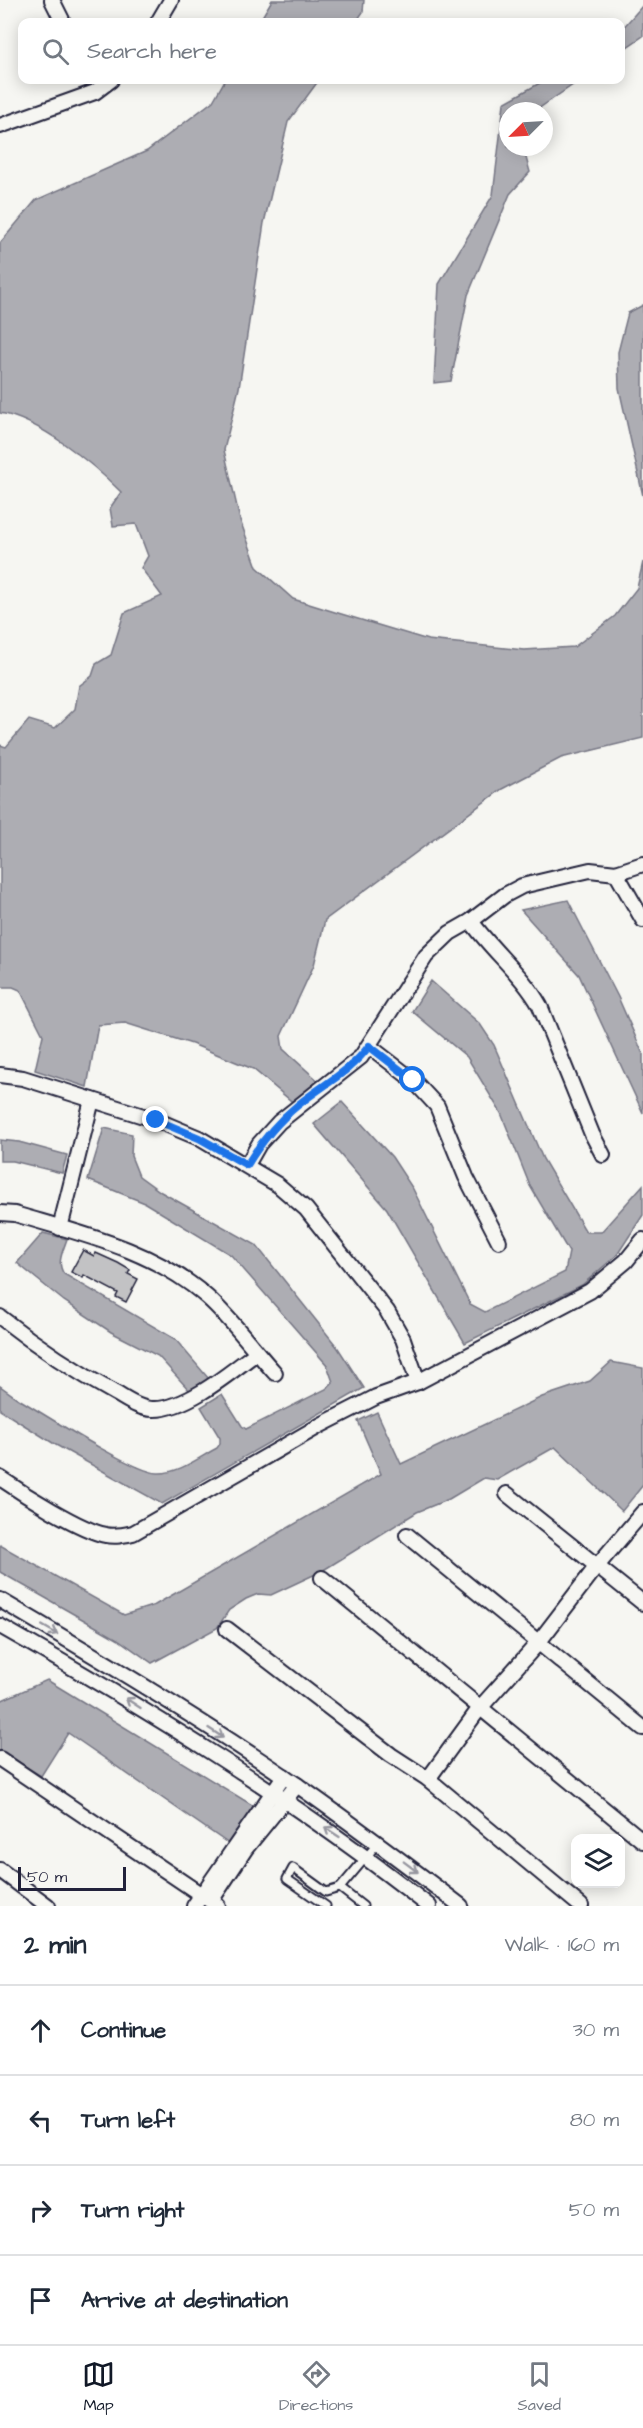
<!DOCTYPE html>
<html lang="en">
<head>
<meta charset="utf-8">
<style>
  :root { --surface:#fff; --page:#f2f2f3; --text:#1f2937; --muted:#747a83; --line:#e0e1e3; --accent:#111827 }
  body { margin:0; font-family:"Architects Daughter",sans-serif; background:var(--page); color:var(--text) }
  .controls { position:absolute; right:18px; bottom:18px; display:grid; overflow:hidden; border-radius:12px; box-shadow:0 3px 15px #0003 }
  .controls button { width:54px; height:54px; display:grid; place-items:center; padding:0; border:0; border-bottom:2px solid var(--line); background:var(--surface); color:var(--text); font:30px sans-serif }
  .compass { position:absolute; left:499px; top:102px; width:54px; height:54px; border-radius:50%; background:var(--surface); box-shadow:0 3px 15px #0003; rotate:246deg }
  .scale { position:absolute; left:18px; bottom:15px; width:108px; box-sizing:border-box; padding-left:6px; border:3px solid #22223b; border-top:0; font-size:16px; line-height:21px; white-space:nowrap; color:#22223b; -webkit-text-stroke:4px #f6f6f2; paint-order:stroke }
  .stop { position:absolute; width:18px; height:18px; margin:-14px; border:4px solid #1a73e8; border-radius:50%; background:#fff }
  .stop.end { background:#1a73e8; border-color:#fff; box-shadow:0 2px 6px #0008 }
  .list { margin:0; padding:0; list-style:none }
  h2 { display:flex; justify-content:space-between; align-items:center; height:78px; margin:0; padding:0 24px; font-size:26px }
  h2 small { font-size:20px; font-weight:400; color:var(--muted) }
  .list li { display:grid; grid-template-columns:39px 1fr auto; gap:18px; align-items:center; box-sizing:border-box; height:90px; padding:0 24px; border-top:2px solid var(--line) }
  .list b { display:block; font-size:22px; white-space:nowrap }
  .list em { font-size:20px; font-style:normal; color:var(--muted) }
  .icon { flex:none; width:33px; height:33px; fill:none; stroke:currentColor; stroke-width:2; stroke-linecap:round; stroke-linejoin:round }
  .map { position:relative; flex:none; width:643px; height:1906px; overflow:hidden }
  .search { position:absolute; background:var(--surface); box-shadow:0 3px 15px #0003; left:18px; right:18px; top:18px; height:66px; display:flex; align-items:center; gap:15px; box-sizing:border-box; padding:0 21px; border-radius:12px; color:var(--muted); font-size:22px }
  .sheet { height:438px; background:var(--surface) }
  nav { display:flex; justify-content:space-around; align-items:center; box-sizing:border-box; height:84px; border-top:2px solid var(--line); background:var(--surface); font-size:16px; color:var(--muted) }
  nav a { display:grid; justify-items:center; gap:3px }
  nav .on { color:var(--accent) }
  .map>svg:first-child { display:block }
  .water { fill:#adadb3; stroke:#757583; stroke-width:1.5 }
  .building { fill:#c2c2c4; stroke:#22223b; stroke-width:1.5 }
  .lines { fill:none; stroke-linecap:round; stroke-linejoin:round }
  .lane-casing { stroke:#22223b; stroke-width:11 }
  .street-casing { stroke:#22223b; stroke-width:18 }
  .lane { stroke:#f6f6f2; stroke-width:7 }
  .street { stroke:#f6f6f2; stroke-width:14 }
  .oneway { stroke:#9797a0 }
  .route { stroke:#1a73e8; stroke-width:8 }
</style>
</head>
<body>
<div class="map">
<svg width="643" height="1906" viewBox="0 0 643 1906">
  <rect width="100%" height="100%" fill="#f6f6f2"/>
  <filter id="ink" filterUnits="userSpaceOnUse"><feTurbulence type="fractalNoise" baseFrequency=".0167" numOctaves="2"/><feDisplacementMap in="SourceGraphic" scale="12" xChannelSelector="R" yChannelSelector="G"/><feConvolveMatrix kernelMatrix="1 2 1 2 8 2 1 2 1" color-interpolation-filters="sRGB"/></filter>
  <g filter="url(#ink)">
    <g class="water">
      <path d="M272 0H364L363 12 356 22H259Z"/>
      <path d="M643 5V36L621 51V30Z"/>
      <path d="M225 80H319L288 122 264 223 239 388 224 450 240 520 257 567 293 599 338 613 428 640 524 650 574 647 615 616 637 588 643 562V738L561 758 502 789 325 920 314 965 281 1036 283 1049 325 1087 296 1105 253 1069 192 1044 125 1023 98 1025 87 1087 35 1070 43 1035 20 990 13 987H0V745L6 747 29 720 55 728 75 709 79 686 92 676 96 664 111 655 124 613 162 596 141 568 148 556 136 524 113 526 110 508 121 492C92 463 40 420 0 413V243L36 200 147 151 213 101Z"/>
      <path d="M545 80H580L535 111H508V147H523L530 172 510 194 468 295 451 381 434 383 439 284 493 195 504 103Z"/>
      <path d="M643 305V496L619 388 618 352 628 313Z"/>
      <path d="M568 900 618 997 643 1054V1113L579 975 521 910Z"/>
      <path d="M431 981 480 1024 494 1045 543 1159 586 1232H601L643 1185V1215L617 1255 582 1285 465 1343 387 1209 314 1124 342 1102 392 1157 413 1189 470 1304 485 1312 565 1272 569 1252 530 1186 501 1113 467 1057 412 1011Z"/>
      <path d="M104 1128 132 1134 131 1156 139 1176 161 1192 256 1245 338 1348 364 1388 162 1504 56 1445 0 1410V1386L17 1398C42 1413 135 1473 158 1473 178 1474 200 1457 217 1448L220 1444V1438L201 1407 222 1394 242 1426 246 1429 326 1389 333 1382 327 1365 231 1255 145 1203 88 1180Z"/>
      <path d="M0 1140 19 1142 67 1155 62 1173 13 1161H0Z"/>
      <path d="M43 1233 67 1239C63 1251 56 1263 64 1274L175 1339 209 1379 190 1391 158 1356 111 1332 64 1301 17 1263Z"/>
      <path d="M611 1362 643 1368V1485L622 1511 555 1447 497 1480 484 1478 449 1499 417 1512 322 1571 271 1595 258 1594 246 1599 229 1610 217 1628 152 1663 119 1640 0 1572V1545L124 1615 155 1605 381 1474 358 1421 377 1412 401 1464 542 1397 590 1381Z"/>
      <path d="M47 1680 257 1808 229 1844 68 1733 41 1776 0 1751V1701Z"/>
    </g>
    <path class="building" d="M83 1250 94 1256 96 1253 118 1263 130 1270 128 1274 138 1279 126 1302 116 1297 118 1293 84 1275 83 1278 71 1272Z"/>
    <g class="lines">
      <defs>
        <g id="lane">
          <path d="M340 1888 363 1906"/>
          <path d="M326 1906 287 1879 293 1868 326 1892 340 1888 378 1843"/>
        </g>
        <g id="street">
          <path d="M52 0 63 22"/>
          <path d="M158 22 171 0"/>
          <path d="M0 126 95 92 111 80"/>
          <path d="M616 873 643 920"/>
          <path d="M471 921C492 951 522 974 540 1006L592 1134 603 1155"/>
          <path d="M369 1046 413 1080 437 1106 466 1177 499 1241"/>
          <path d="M0 1075 23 1078 156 1120 199 1138 278 1185 306 1209 387 1311 403 1339 418 1382"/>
          <path d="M247 1165 259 1144 279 1122 361 1057 426 956 450 933 471 921 505 895 522 886 590 870 616 873 643 864"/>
          <path d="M0 1213 15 1214C82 1234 154 1250 207 1297 231 1318 253 1349 275 1373"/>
          <path d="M60 1228 92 1100"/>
          <path d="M0 1317C37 1346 74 1371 115 1393 126 1399 139 1409 153 1409 186 1410 231 1372 256 1353"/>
          <path d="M0 1478C22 1493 81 1531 106 1535 116 1537 124 1535 133 1533L321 1425 376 1397 418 1382 590 1291 626 1261 643 1240"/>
          <path d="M507 1494 643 1603"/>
          <path d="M407 1535 643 1728"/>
          <path d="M322 1578 643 1841"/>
          <path d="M0 1600C101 1659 201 1719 297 1785 353 1824 407 1865 461 1906"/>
          <path d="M0 1626C148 1710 295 1800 429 1906"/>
          <path d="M227 1629 391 1755 428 1779 581 1906"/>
          <path d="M0 1759 218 1906"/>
          <path d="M428 1779 479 1709 538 1643 597 1566 643 1512"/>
          <path d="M0 1870 48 1906"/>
          <path d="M211 1901 246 1848 297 1785"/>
          <path d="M194 1906 284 1776"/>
        </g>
      </defs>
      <use href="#lane" class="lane-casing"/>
      <use href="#street" class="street-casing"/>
      <use href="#lane" class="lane"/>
      <use href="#street" class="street"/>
    </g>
    <defs><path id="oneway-shaft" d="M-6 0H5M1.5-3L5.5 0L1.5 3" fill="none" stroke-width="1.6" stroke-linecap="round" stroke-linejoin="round" transform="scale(1.5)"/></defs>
    <g class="oneway">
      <use href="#oneway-shaft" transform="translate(50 1630) rotate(30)"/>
      <use href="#oneway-shaft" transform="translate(133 1703) rotate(-147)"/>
      <use href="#oneway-shaft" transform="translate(216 1733) rotate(33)"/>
      <use href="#oneway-shaft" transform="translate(332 1832) rotate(-147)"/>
      <use href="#oneway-shaft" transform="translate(411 1867) rotate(37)"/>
    </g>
  </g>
  <g class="lines" filter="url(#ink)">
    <path class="route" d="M156 1120 199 1138 247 1165C261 1142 277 1122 298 1105 322 1085 350 1072 369 1046L413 1080"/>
  </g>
</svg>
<div class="controls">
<button><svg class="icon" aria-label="layers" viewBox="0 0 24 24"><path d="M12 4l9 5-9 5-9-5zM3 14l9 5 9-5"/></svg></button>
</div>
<svg class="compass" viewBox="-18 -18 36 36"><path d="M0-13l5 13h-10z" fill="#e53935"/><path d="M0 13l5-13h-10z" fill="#747a83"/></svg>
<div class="scale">50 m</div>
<div class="stop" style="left:413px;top:1080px"></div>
<div class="stop end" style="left:156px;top:1120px"></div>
<div class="search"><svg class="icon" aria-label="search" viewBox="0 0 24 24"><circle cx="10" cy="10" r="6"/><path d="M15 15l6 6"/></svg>Search here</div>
</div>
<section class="sheet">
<h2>2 min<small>Walk · 160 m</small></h2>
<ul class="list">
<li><svg class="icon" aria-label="ahead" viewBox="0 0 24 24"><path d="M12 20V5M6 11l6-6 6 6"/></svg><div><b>Continue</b></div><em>30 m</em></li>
<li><svg class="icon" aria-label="left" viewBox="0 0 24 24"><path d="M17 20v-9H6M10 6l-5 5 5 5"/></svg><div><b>Turn left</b></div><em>80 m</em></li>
<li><svg class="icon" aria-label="right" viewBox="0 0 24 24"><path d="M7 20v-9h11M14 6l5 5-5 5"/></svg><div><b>Turn right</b></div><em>50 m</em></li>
<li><svg class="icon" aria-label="arrive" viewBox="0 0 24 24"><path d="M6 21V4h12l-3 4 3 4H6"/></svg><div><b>Arrive at destination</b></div></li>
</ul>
</section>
<nav>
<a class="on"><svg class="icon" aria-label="map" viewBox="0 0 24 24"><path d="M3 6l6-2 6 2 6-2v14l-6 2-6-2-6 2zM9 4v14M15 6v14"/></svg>Map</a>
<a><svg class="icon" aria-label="directions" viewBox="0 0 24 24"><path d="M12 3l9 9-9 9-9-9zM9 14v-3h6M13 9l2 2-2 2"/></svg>Directions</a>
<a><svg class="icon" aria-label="saved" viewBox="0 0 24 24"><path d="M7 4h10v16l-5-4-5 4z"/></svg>Saved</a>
</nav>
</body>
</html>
